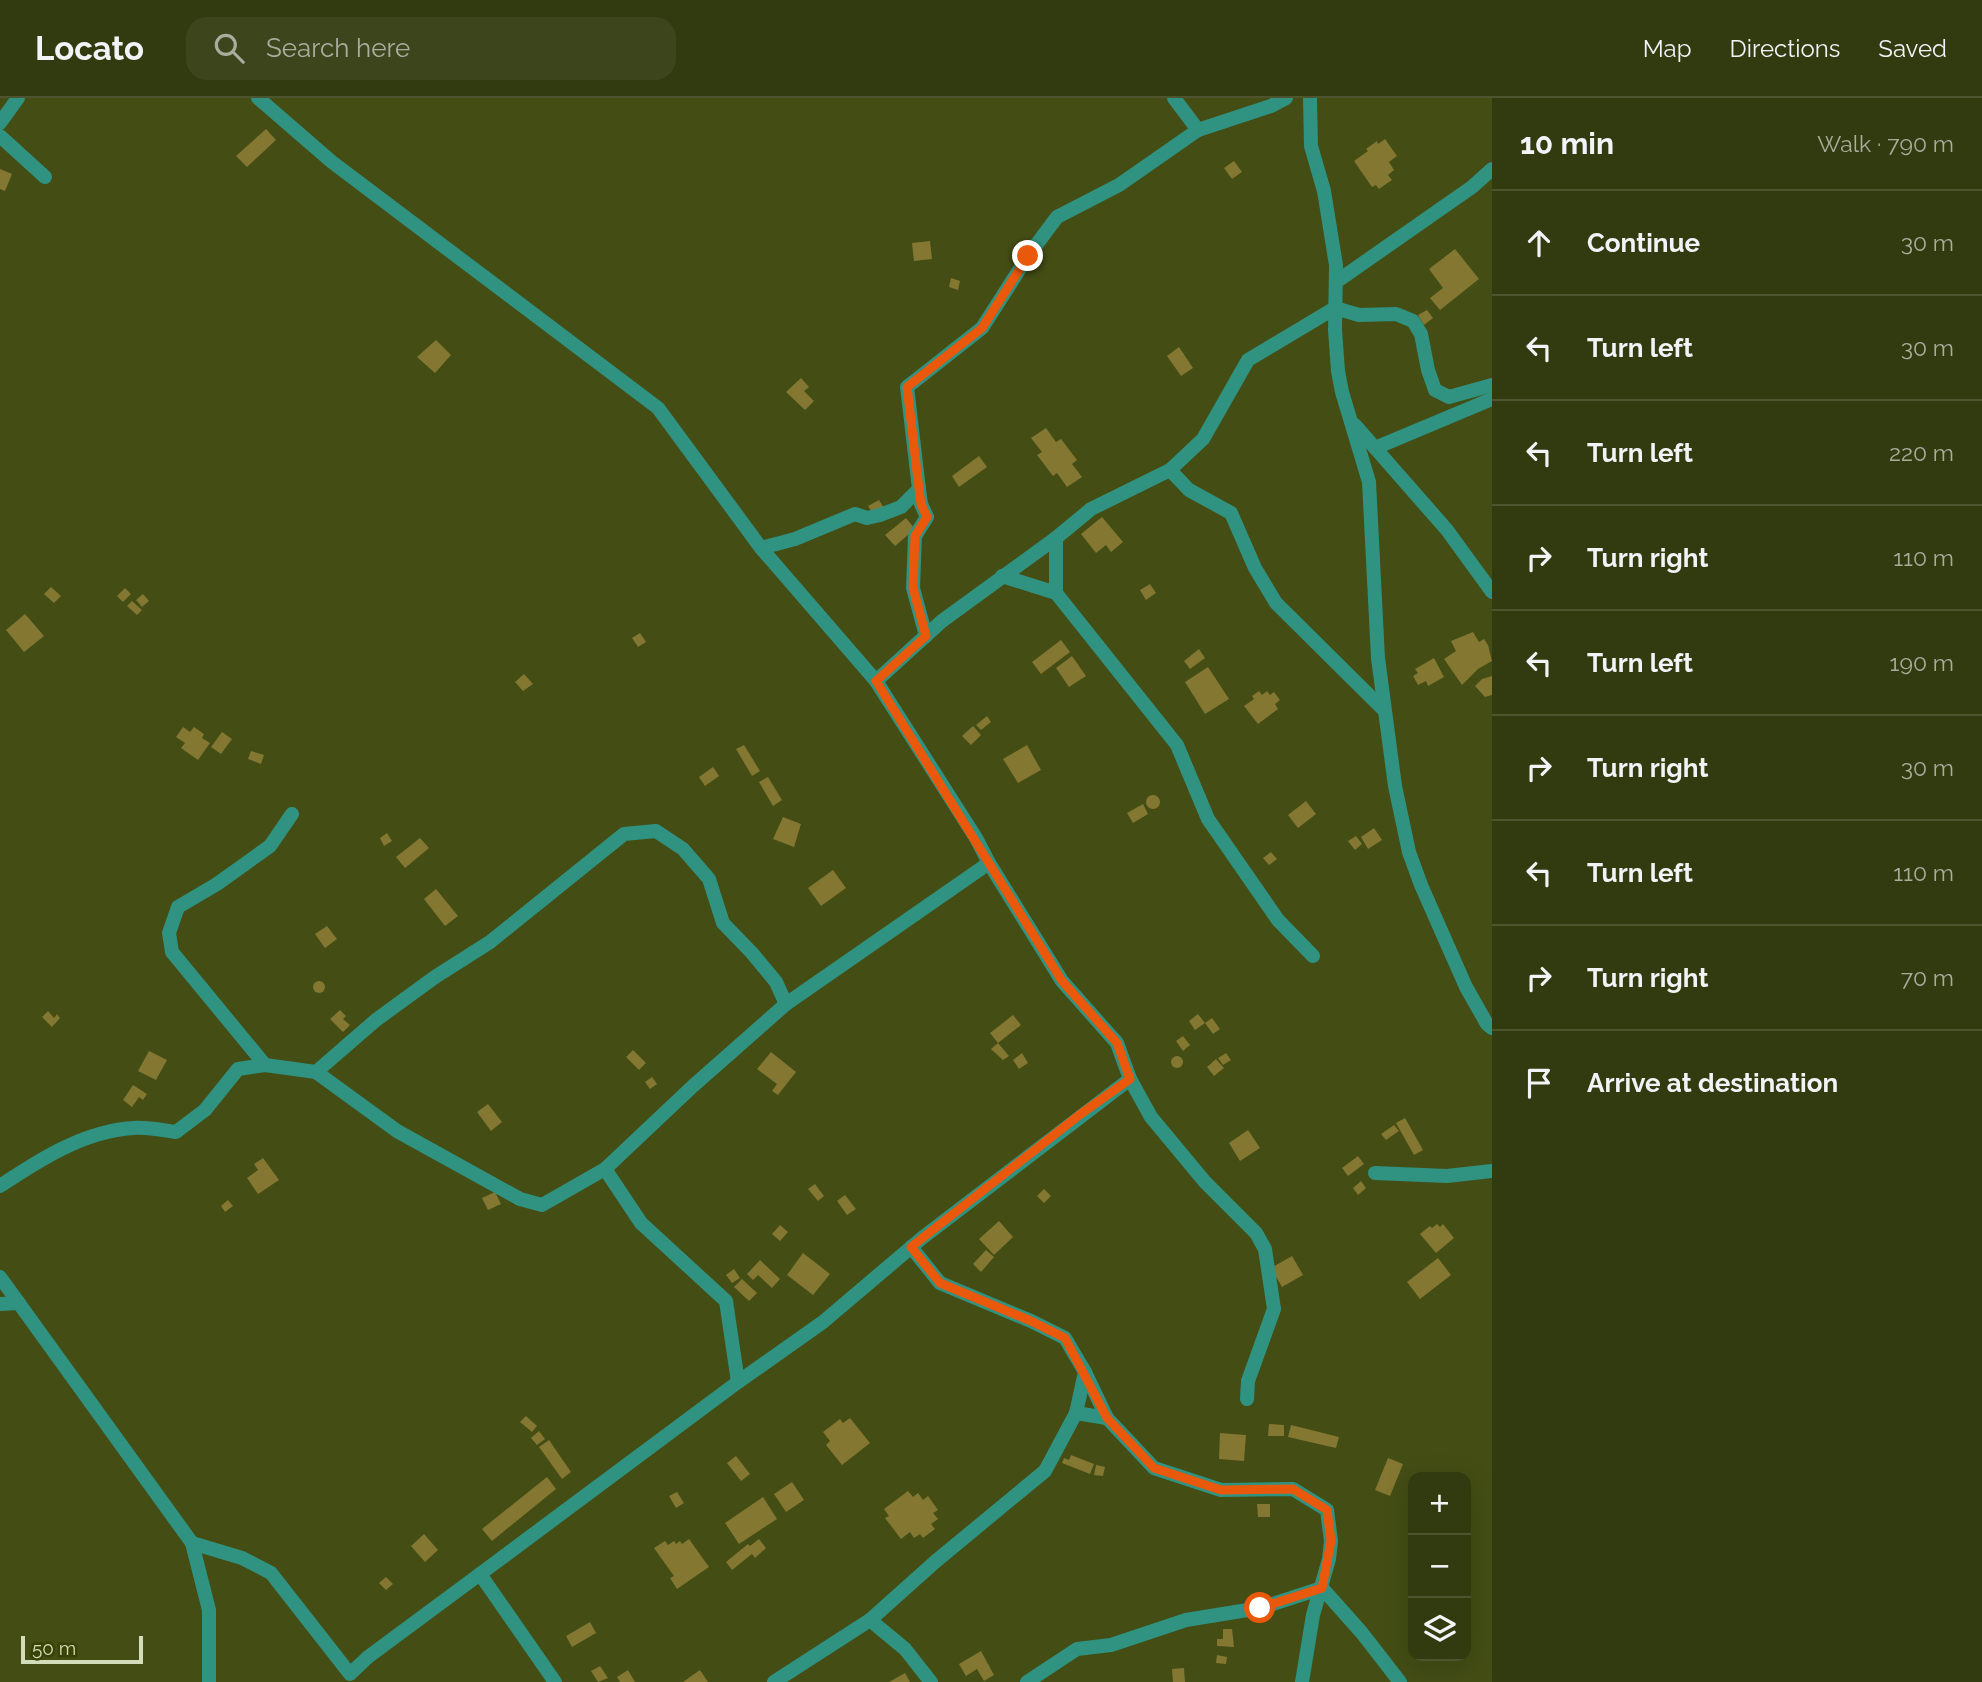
<!DOCTYPE html>
<html lang="en">
<head>
<meta charset="utf-8">
<style>
  :root { --surface:#323a0f; --page:#3d451d; --text:#f1f3f6; --muted:#a8ad9e; --line:#4d542f }
  body { margin:0; font-family:Raleway,sans-serif; background:var(--page); color:var(--text) }
  .controls { position:absolute; right:21px; bottom:21px; display:grid; overflow:hidden; border-radius:14px; box-shadow:0 7px 28px #0002 }
  .controls button { width:63px; height:63px; display:grid; place-items:center; padding:0; border:0; border-bottom:2px solid var(--line); background:var(--surface); color:var(--text); font:35px sans-serif }
  .scale { position:absolute; left:21px; bottom:18px; width:122px; box-sizing:border-box; padding-left:7px; border:4px solid #d4ddb9; border-top:0; font-size:19px; line-height:24px; white-space:nowrap; color:#d4ddb9; -webkit-text-stroke:5px #394205; paint-order:stroke }
  .stop { position:absolute; width:21px; height:21px; margin:-16px; border:5px solid #ea580c; border-radius:50%; background:#fff }
  .stop.end { background:#ea580c; border-color:#fff; box-shadow:0 2px 7px #0008 }
  .list { margin:0; padding:0; list-style:none }
  h2 { display:flex; justify-content:space-between; align-items:center; height:91px; margin:0; padding:0 28px; font-size:30px }
  h2 small { font-size:23px; font-weight:400; color:var(--muted) }
  .list li { display:grid; grid-template-columns:46px 1fr auto; gap:21px; align-items:center; box-sizing:border-box; height:105px; padding:0 28px; border-top:2px solid var(--line) }
  .list b { display:block; font-size:26px; white-space:nowrap }
  .list em { font-size:23px; font-style:normal; color:var(--muted) }
  .icon { flex:none; width:38px; height:38px; fill:none; stroke:currentColor; stroke-width:2; stroke-linecap:round; stroke-linejoin:round }
  .map { position:relative; flex:none; width:1492px; height:1584px; overflow:hidden }
  header { display:flex; align-items:center; gap:42px; box-sizing:border-box; height:98px; padding:0 35px; background:var(--surface); border-bottom:2px solid var(--line) }
  header strong { font-size:33px }
  nav { display:flex; gap:38px; margin-inline-start:auto; font-size:24px }
  .search { width:490px; height:63px; background:var(--page); display:flex; align-items:center; gap:18px; box-sizing:border-box; padding:0 24px; border-radius:21px; color:var(--muted); font-size:26px }
  main { display:flex }
  aside { flex:1; background:var(--surface) }
  .map>svg:first-child { display:block }
  .building { fill:#847732 }
  .lines { fill:none; stroke-linecap:round; stroke-linejoin:round }
  .minor { stroke:#309381; stroke-width:14 }
  .route { stroke:#ea580c; stroke-width:9 }
</style>
</head>
<body>
<header>
<strong>Locato</strong>
<div class="search"><svg class="icon" aria-label="search" viewBox="0 0 24 24"><circle cx="10" cy="10" r="6"/><path d="M15 15l6 6"/></svg>Search here</div>
<nav><a>Map</a><a>Directions</a><a>Saved</a></nav>
</header>
<main>
<div class="map">
<svg width="1492" height="1584" viewBox="0 0 1492 1584">
  <rect width="100%" height="100%" fill="#434d14"/>
  <g class="building">
    <path d="M266 31 276 42 247 69 236 58Z"/>
    <path d="M1385 41 1397 58 1389 64 1394 72 1388 77 1392 82 1379 91 1376 87 1372 89 1354 63 1368 53 1366 51 1377 43 1378 46Z"/>
    <path d="M1234 63 1242 74 1232 81 1224 70Z"/>
    <path d="M0 71 12 76 5 93 0 91Z"/>
    <path d="M930 143 932 161 914 163 912 145Z"/>
    <path d="M1455 151 1479 181 1440 212 1430 200 1443 190 1429 171Z"/>
    <path d="M951 180 960 183 958 192 949 189Z"/>
    <path d="M1427 212 1433 220 1424 227 1418 217Z"/>
    <path d="M436 242 451 257 435 275 417 259Z"/>
    <path d="M1179 249 1193 270 1181 278 1167 258Z"/>
    <path d="M801 280 809 289 804 293 814 303 805 312 786 294Z"/>
    <path d="M1046 330 1056 344 1061 341 1077 362 1072 366 1082 379 1067 389 1057 375 1053 378 1037 357 1042 354 1031 340Z"/>
    <path d="M979 358 987 369 959 389 952 378Z"/>
    <path d="M879 402 884 410 873 416 868 408Z"/>
    <path d="M1102 419 1123 444 1111 454 1106 447 1096 455 1081 436Z"/>
    <path d="M906 420 915 431 895 448 885 437Z"/>
    <path d="M1150 486 1156 495 1146 502 1140 492Z"/>
    <path d="M51 489 61 498 54 505 44 496Z"/>
    <path d="M125 490 131 496 123 504 117 498Z"/>
    <path d="M143 496 149 503 142 509 136 502Z"/>
    <path d="M132 503 142 512 137 517 127 508Z"/>
    <path d="M25 516 44 538 24 554 6 532Z"/>
    <path d="M1473 534 1479 544 1484 541 1488 547 1492 563 1478 571 1462 587 1444 561 1456 553 1451 543Z"/>
    <path d="M640 535 646 544 638 549 632 540Z"/>
    <path d="M1061 542 1070 554 1041 576 1032 564Z"/>
    <path d="M1199 551 1205 560 1190 571 1184 563Z"/>
    <path d="M1072 558 1086 578 1069 589 1056 570Z"/>
    <path d="M1434 560 1444 579 1428 588 1426 583 1418 587 1413 578 1418 575 1415 571Z"/>
    <path d="M1208 569 1229 601 1205 616 1185 584Z"/>
    <path d="M524 576 533 586 523 593 515 584Z"/>
    <path d="M1492 578V597L1485 599 1475 588 1482 581Z"/>
    <path d="M1259 593 1262 597 1267 593 1270 597 1274 594 1280 602 1275 606 1278 611 1258 626 1244 608 1254 601 1252 598Z"/>
    <path d="M987 618 991 624 981 632 976 627Z"/>
    <path d="M973 628 981 637 971 647 962 638Z"/>
    <path d="M183 629 190 634 194 629 204 636 202 640 210 645 198 662 181 650 185 645 176 639Z"/>
    <path d="M222 634 232 641 221 656 211 649Z"/>
    <path d="M744 647 760 673 752 678 736 651Z"/>
    <path d="M1027 647 1041 672 1018 685 1003 661Z"/>
    <path d="M251 653 264 657 261 666 248 661Z"/>
    <path d="M713 669 719 678 705 688 699 679Z"/>
    <path d="M768 679 782 702 773 708 759 684Z"/>
    <circle cx="1153" cy="704" r="7"/>
    <path d="M1306 703 1316 716 1298 730 1288 717Z"/>
    <path d="M1143 706 1148 716 1133 725 1127 715Z"/>
    <path d="M783 719 801 726 794 749 773 741Z"/>
    <path d="M1374 730 1382 742 1368 751 1361 739Z"/>
    <path d="M387 735 392 743 384 748 380 740Z"/>
    <path d="M1356 738 1362 746 1355 752 1348 743Z"/>
    <path d="M420 740 429 750 405 770 396 759Z"/>
    <path d="M1271 754 1277 761 1269 767 1263 760Z"/>
    <path d="M833 772 846 790 821 808 808 790Z"/>
    <path d="M436 791 458 818 445 828 424 801Z"/>
    <path d="M327 828 337 841 325 850 315 836Z"/>
    <circle cx="319" cy="889" r="6"/>
    <path d="M340 912 346 918 343 921 350 927 343 934 330 921Z"/>
    <path d="M48 913 54 920 57 916 60 920 52 929 42 919Z"/>
    <path d="M1198 916 1205 925 1195 932 1189 923Z"/>
    <path d="M1013 917 1021 927 998 945 990 935Z"/>
    <path d="M1212 920 1220 931 1213 936 1205 925Z"/>
    <path d="M1183 938 1190 947 1183 953 1176 943Z"/>
    <path d="M998 945 1009 958 1003 962 991 951Z"/>
    <path d="M633 952 646 965 639 972 626 959Z"/>
    <path d="M149 953 167 962 156 982 138 973Z"/>
    <path d="M771 954 796 974 778 997 772 993 777 986 757 971Z"/>
    <path d="M1022 955 1028 965 1019 971 1013 962Z"/>
    <path d="M1226 955 1231 962 1223 967 1218 960Z"/>
    <circle cx="1177" cy="964" r="6"/>
    <path d="M1216 961 1224 970 1214 978 1207 969Z"/>
    <path d="M652 979 657 986 650 991 645 984Z"/>
    <path d="M133 987 147 996 143 1002 139 999 132 1009 123 1002Z"/>
    <path d="M488 1006 502 1024 491 1033 477 1014Z"/>
    <path d="M1405 1020 1423 1052 1414 1057 1396 1025Z"/>
    <path d="M1394 1027 1399 1033 1386 1042 1381 1036Z"/>
    <path d="M1248 1032 1260 1050 1240 1063 1229 1045Z"/>
    <path d="M1358 1058 1364 1066 1348 1078 1342 1070Z"/>
    <path d="M263 1060 279 1082 258 1096 247 1080 258 1072 254 1066Z"/>
    <path d="M1361 1083 1366 1090 1358 1097 1353 1090Z"/>
    <path d="M815 1086 824 1098 818 1103 808 1091Z"/>
    <path d="M1044 1091 1051 1098 1044 1105 1037 1098Z"/>
    <path d="M495 1094 501 1106 488 1112 482 1100Z"/>
    <path d="M845 1097 856 1111 847 1117 837 1103Z"/>
    <path d="M228 1102 233 1108 225 1114 221 1108Z"/>
    <path d="M999 1123 1013 1139 994 1157 979 1141Z"/>
    <path d="M1437 1126 1440 1129 1443 1126 1454 1140 1436 1155 1420 1136 1430 1128 1432 1130Z"/>
    <path d="M780 1127 788 1134 780 1143 772 1136Z"/>
    <path d="M986 1152 994 1159 981 1174 973 1166Z"/>
    <path d="M803 1155 830 1176 813 1197 787 1177Z"/>
    <path d="M1292 1158 1303 1177 1282 1189 1271 1170Z"/>
    <path d="M1438 1160 1451 1177 1420 1201 1407 1184Z"/>
    <path d="M760 1162 780 1181 772 1190 758 1177 753 1182 747 1176Z"/>
    <path d="M734 1171 740 1180 732 1185 726 1177Z"/>
    <path d="M742 1181 757 1195 749 1203 734 1189Z"/>
    <path d="M526 1318 537 1328 532 1334 520 1324Z"/>
    <path d="M850 1320 870 1345 842 1367 826 1347 830 1343 823 1334 840 1321 843 1325Z"/>
    <path d="M1269 1326 1284 1327V1338H1268Z"/>
    <path d="M1291 1327 1339 1339 1336 1350 1288 1339Z"/>
    <path d="M539 1333 545 1341 537 1347 531 1340Z"/>
    <path d="M1220 1335 1246 1337 1244 1363 1219 1361Z"/>
    <path d="M549 1342 571 1374 562 1381 539 1349Z"/>
    <path d="M1071 1357 1094 1366 1090 1376 1062 1365 1064 1360 1069 1362Z"/>
    <path d="M736 1358 750 1376 741 1383 727 1365Z"/>
    <path d="M1388 1360 1403 1366 1390 1398 1375 1392Z"/>
    <path d="M1096 1367 1105 1369 1103 1378 1094 1377Z"/>
    <path d="M547 1379 556 1391 492 1443 482 1431Z"/>
    <path d="M792 1384 804 1402 786 1414 774 1396Z"/>
    <path d="M908 1393 913 1399 918 1395 923 1402 928 1398 938 1412 933 1415 938 1421 931 1426 935 1431 923 1440 920 1436 914 1440 910 1434 901 1441 885 1420 889 1418 884 1411Z"/>
    <path d="M677 1394 684 1405 676 1410 669 1398Z"/>
    <path d="M763 1399 777 1421 739 1446 725 1425Z"/>
    <path d="M1257 1406H1270V1419H1258Z"/>
    <path d="M424 1436 438 1452 425 1464 411 1448Z"/>
    <path d="M689 1441 709 1469 677 1491 670 1480 674 1478 654 1450 665 1443 668 1447 674 1443 676 1446 680 1443 682 1446Z"/>
    <path d="M759 1441 766 1450 755 1460 752 1456 732 1472 726 1464 748 1446 750 1448Z"/>
    <path d="M386 1479 393 1486 386 1492 379 1485Z"/>
    <path d="M590 1524 596 1535 572 1549 566 1538Z"/>
    <path d="M1223 1531H1232L1234 1549 1217 1548V1541H1223Z"/>
    <path d="M981 1553 994 1577 984 1583 977 1571 966 1578 959 1566Z"/>
    <path d="M1217 1557 1227 1559 1226 1566 1216 1565Z"/>
    <path d="M600 1568 608 1580 598 1584 591 1573Z"/>
    <path d="M1184 1570 1185 1584H1173L1172 1571Z"/>
    <path d="M628 1572 635 1584H620L617 1579Z"/>
    <path d="M700 1572 708 1584H683Z"/>
    <path d="M905 1575 910 1584H889Z"/>
  </g>
  <g class="lines">
    <g class="minor">
      <path d="M258 0 332 64 658 310 761 450 876 583"/>
      <path d="M1174 0 1198 32"/>
      <path d="M1310 0 1311 48 1324 93 1336 167 1335 232 1338 273 1342 294 1369 384 1378 560 1395 688 1409 754 1421 787 1466 889 1487 926 1492 930"/>
      <path d="M0 25 18 0"/>
      <path d="M0 38 45 79"/>
      <path d="M1336 184 1472 89 1492 71"/>
      <path d="M1355 327 1447 432 1492 494"/>
      <path d="M1375 350 1492 301"/>
      <path d="M1170 372 1189 392 1231 415 1255 470 1276 505 1384 612"/>
      <path d="M919 391 921 406 927 419 915 438 913 490 926 538"/>
      <path d="M1056 440V495"/>
      <path d="M761 450 795 441 855 416 867 420 880 417 901 409 919 391 907 289 982 230 1028 158 1057 119 1119 87 1198 32 1271 8 1286 0"/>
      <path d="M1002 478 1056 495 1177 647 1208 721 1278 822 1313 858"/>
      <path d="M265 967 172 854 169 835 178 809 217 786 270 748 292 716"/>
      <path d="M316 974 376 922 435 879 490 844 624 736 656 733 683 751 709 781 723 825 752 855 776 884 786 906"/>
      <path d="M1130 981 1151 1019 1205 1084 1256 1135 1265 1151 1274 1211 1248 1283 1247 1301"/>
      <path d="M605 1071 641 1125 726 1203 738 1284 823 1224 922 1140 1130 981 1117 945 1062 883 989 765"/>
      <path d="M1375 1075 1447 1078 1492 1073"/>
      <path d="M0 1088C39 1062 84 1033 133 1030 147 1029 162 1032 176 1034L205 1012 238 971 265 967 316 974 397 1033 520 1101 542 1107 605 1071 693 988 786 906 989 765 976 740 876 583 942 523 1056 440 1091 411 1170 372 1203 341 1248 262 1335 210 1359 217 1396 216 1413 223 1421 236 1428 272 1435 292 1449 299 1492 287"/>
      <path d="M0 1179 192 1445 209 1512V1584"/>
      <path d="M0 1206 19 1205"/>
      <path d="M1085 1274 1107 1320 1154 1370 1221 1392 1293 1391 1327 1412 1331 1443 1329 1461 1313 1517 1302 1584"/>
      <path d="M1076 1315 1107 1320"/>
      <path d="M192 1445 242 1460 271 1475 350 1576 368 1559 480 1476 555 1584"/>
      <path d="M480 1476 738 1284"/>
      <path d="M870 1522 905 1551 931 1584"/>
      <path d="M774 1584 870 1522 936 1463 1045 1373 1076 1315 1085 1274 1065 1240 1031 1223 940 1185 911 1149"/>
      <path d="M1027 1584 1077 1551 1111 1547 1186 1522 1260 1510 1322 1490 1362 1535 1400 1584"/>
    </g>
  </g>
  <g class="lines">
    <path class="route" d="M1028 158 982 230 907 289 919 391 921 406 927 419 915 438 913 490 926 538 876 583 1062 883 1117 945 1130 981 1082 1015 911 1149 940 1185 1031 1223 1065 1240 1107 1320 1154 1370 1221 1392 1293 1391 1327 1412 1331 1443 1322 1490 1260 1510"/>
  </g>
</svg>
<div class="controls">
<button>+</button>
<button>−</button>
<button><svg class="icon" aria-label="layers" viewBox="0 0 24 24"><path d="M12 4l9 5-9 5-9-5zM3 14l9 5 9-5"/></svg></button>
</div>
<div class="scale">50 m</div>
<div class="stop" style="left:1260px;top:1510px"></div>
<div class="stop end" style="left:1028px;top:158px"></div>
</div>
<aside>
<h2>10 min<small>Walk · 790 m</small></h2>
<ul class="list">
<li><svg class="icon" aria-label="ahead" viewBox="0 0 24 24"><path d="M12 20V5M6 11l6-6 6 6"/></svg><div><b>Continue</b></div><em>30 m</em></li>
<li><svg class="icon" aria-label="left" viewBox="0 0 24 24"><path d="M17 20v-9H6M10 6l-5 5 5 5"/></svg><div><b>Turn left</b></div><em>30 m</em></li>
<li><svg class="icon" aria-label="left" viewBox="0 0 24 24"><path d="M17 20v-9H6M10 6l-5 5 5 5"/></svg><div><b>Turn left</b></div><em>220 m</em></li>
<li><svg class="icon" aria-label="right" viewBox="0 0 24 24"><path d="M7 20v-9h11M14 6l5 5-5 5"/></svg><div><b>Turn right</b></div><em>110 m</em></li>
<li><svg class="icon" aria-label="left" viewBox="0 0 24 24"><path d="M17 20v-9H6M10 6l-5 5 5 5"/></svg><div><b>Turn left</b></div><em>190 m</em></li>
<li><svg class="icon" aria-label="right" viewBox="0 0 24 24"><path d="M7 20v-9h11M14 6l5 5-5 5"/></svg><div><b>Turn right</b></div><em>30 m</em></li>
<li><svg class="icon" aria-label="left" viewBox="0 0 24 24"><path d="M17 20v-9H6M10 6l-5 5 5 5"/></svg><div><b>Turn left</b></div><em>110 m</em></li>
<li><svg class="icon" aria-label="right" viewBox="0 0 24 24"><path d="M7 20v-9h11M14 6l5 5-5 5"/></svg><div><b>Turn right</b></div><em>70 m</em></li>
<li><svg class="icon" aria-label="arrive" viewBox="0 0 24 24"><path d="M6 21V4h12l-3 4 3 4H6"/></svg><div><b>Arrive at destination</b></div></li>
</ul>
</aside>
</main>
</body>
</html>
